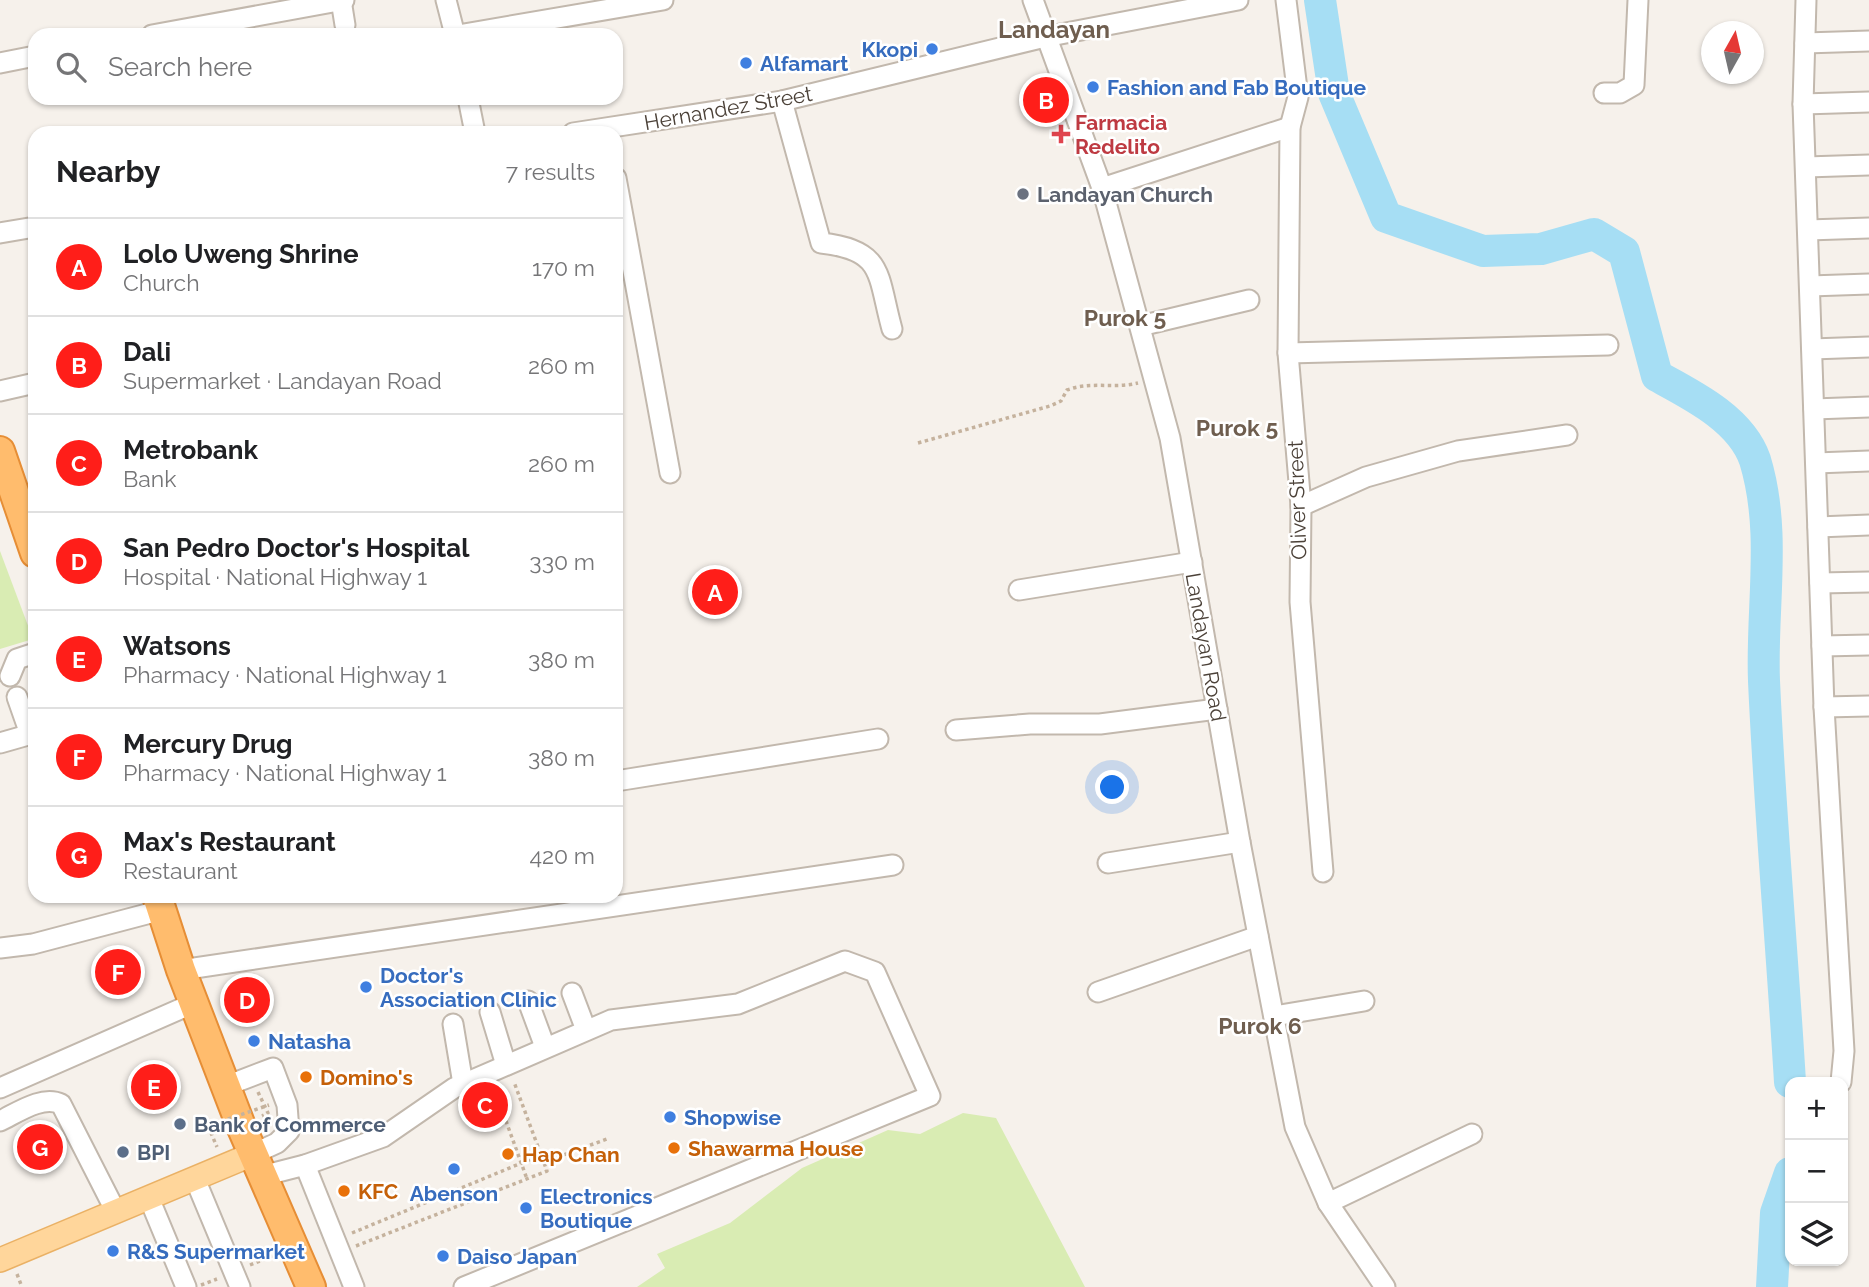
<!DOCTYPE html>
<html lang="en">
<head>
<meta charset="utf-8">
<style>
  :root { --surface:#fff; --page:#f6f6f6; --text:#202124; --muted:#757577; --line:#e0e0e0; --accent:#ff1e19 }
  body { margin:0; font-family:Raleway,sans-serif; background:var(--page); color:var(--text) }
  .controls { position:absolute; right:21px; bottom:21px; display:grid; overflow:hidden; border-radius:14px; box-shadow:0 2px 5px #0004 }
  .controls button { width:63px; height:63px; display:grid; place-items:center; padding:0; border:0; border-bottom:2px solid var(--line); background:var(--surface); color:var(--text); font:35px sans-serif }
  .compass { position:absolute; left:1701px; top:21px; width:63px; height:63px; border-radius:50%; background:var(--surface); box-shadow:0 2px 5px #0004; rotate:8deg }
  .you { position:absolute; left:1113px; top:788px; width:24px; height:24px; margin:-18px; border:5px solid #fff; border-radius:50%; background:#1a73e8; box-shadow:0 0 0 10px #1a73e833 }
  .badge { display:grid; place-items:center; width:46px; height:46px; border-radius:50%; background:var(--accent); color:#fff; font-size:23px; font-weight:700 }
  .pin { position:absolute; translate:-50% -50%; border:4px solid #fff; box-shadow:0 2px 7px #0006 }
  .list { margin:0; padding:0; list-style:none }
  h2 { display:flex; justify-content:space-between; align-items:center; height:91px; margin:0; padding:0 28px; font-size:30px }
  h2 small { font-size:23px; font-weight:400; color:var(--muted) }
  .list li { display:grid; grid-template-columns:46px 1fr auto; gap:21px; align-items:center; box-sizing:border-box; height:98px; padding:0 28px; border-top:2px solid var(--line) }
  .list b { display:block; font-size:26px; white-space:nowrap }
  .list p { margin:0; font-size:23px; white-space:nowrap; color:var(--muted) }
  .list em { font-size:23px; font-style:normal; color:var(--muted) }
  .icon { flex:none; width:38px; height:38px; fill:none; stroke:currentColor; stroke-width:2; stroke-linecap:round; stroke-linejoin:round }
  .map { position:relative; flex:none; width:1869px; height:1287px; overflow:hidden }
  .search { position:absolute; background:var(--surface); box-shadow:0 2px 5px #0004; left:28px; top:28px; width:595px; height:77px; display:flex; align-items:center; gap:18px; box-sizing:border-box; padding:0 24px; border-radius:21px; color:var(--muted); font-size:26px }
  .panel { position:absolute; background:var(--surface); box-shadow:0 2px 5px #0004; left:28px; top:126px; width:595px; height:777px; border-radius:21px }
  .map>svg:first-child { display:block }
  .green { fill:#d9ecb3 }
  .lines { fill:none; stroke-linecap:round; stroke-linejoin:round }
  .river { stroke:#a6def4; stroke-width:32 }
  .minor-casing { stroke:#c2b8ad; stroke-width:23 }
  .major-casing { stroke:#eab165; stroke-width:26 }
  .highway-casing { stroke:#e68e36; stroke-width:32 }
  .path { stroke:#c5b29d; stroke-width:3.5; stroke-dasharray:3.5 3.5; stroke-linecap:butt }
  .minor { stroke:#fff; stroke-width:19 }
  .major { stroke:#ffd69b; stroke-width:23 }
  .highway { stroke:#ffbc6d; stroke-width:28 }
  .path-bridge { stroke:#c5b29d; stroke-width:3.5; stroke-dasharray:3.5 3.5; stroke-linecap:butt }
  .shop-dot { fill:#3f7fe0; stroke:#fff; stroke-width:2.5 }
  .health-dot { fill:#e0444e; stroke:#fff; stroke-width:2.5 }
  .worship-dot { fill:#6b7280; stroke:#fff; stroke-width:2.5 }
  .food-dot { fill:#e8710a; stroke:#fff; stroke-width:2.5 }
  .service-dot { fill:#5c6f8a; stroke:#fff; stroke-width:2.5 }
  .labels { text-anchor:middle; dominant-baseline:central; stroke-width:5; stroke-linejoin:round; paint-order:stroke }
  .shop-label { font-size:21px; font-weight:bold; fill:#366cbe; stroke:#fff; text-anchor:start }
  .street-label { font-size:21px; fill:#4b4138; stroke:#fff }
  .health-label { font-size:21px; font-weight:bold; fill:#be3a42; stroke:#fff; text-anchor:start }
  .worship-label { font-size:21px; font-weight:bold; fill:#5b616d; stroke:#fff; text-anchor:start }
  .food-label { font-size:21px; font-weight:bold; fill:#c56008; stroke:#fff; text-anchor:start }
  .service-label { font-size:21px; font-weight:bold; fill:#4e5e75; stroke:#fff; text-anchor:start }
  .neighbourhood-label { font-size:23px; font-weight:bold; fill:#6f5e4f; stroke:#fff }
  .quarter-label { font-size:24px; font-weight:bold; fill:#6f5e4f; stroke:#fff }
</style>
</head>
<body>
<div class="map">
<svg width="1869" height="1287" viewBox="0 0 1869 1287">
  <rect width="100%" height="100%" fill="#f6f1eb"/>
  <g class="green">
    <path d="M0 551 33 639 0 649Z"/>
    <path d="M963 1113 996 1118 1085 1287H637L665 1268 657 1254 730 1223 802 1168 888 1130 920 1134Z"/>
  </g>
  <g class="lines">
    <g class="river">
      <path d="M1320 0 1334 93 1386 217 1483 251 1541 249 1594 234 1624 252 1657 376C1692 395 1741 419 1755 460 1777 532 1761 608 1764 681 1770 815 1782 949 1790 1082"/>
      <path d="M1772 1287 1776 1213 1790 1173"/>
    </g>
    <defs>
      <g id="minor">
        <path d="M341 0 345 25"/>
        <path d="M446 0 455 35"/>
        <path d="M1033 0 1102 188 1170 438 1240 842 1295 1127 1328 1203 1385 1287"/>
        <path d="M1286 0 1298 97 1290 127 1288 353 1301 506 1300 602 1323 872"/>
        <path d="M1806 0 1803 104 1824 707 1844 1051 1841 1082"/>
        <path d="M152 35 344 0"/>
        <path d="M458 35 663 0"/>
        <path d="M1805 43 1869 41"/>
        <path d="M0 63 35 56"/>
        <path d="M1604 93H1620L1634 85 1638 0"/>
        <path d="M468 98 475 133"/>
        <path d="M782 101 821 243C885 250 877 275 892 329"/>
        <path d="M1803 104 1869 102"/>
        <path d="M573 133 782 101 1045 37 1238 0"/>
        <path d="M1806 167 1869 165"/>
        <path d="M616 178 670 473"/>
        <path d="M1102 188 1290 127"/>
        <path d="M1808 230 1869 228"/>
        <path d="M0 233 35 227"/>
        <path d="M1810 286 1869 284"/>
        <path d="M1140 326 1249 300"/>
        <path d="M1812 349 1869 347"/>
        <path d="M1288 353 1608 345"/>
        <path d="M0 391 35 383"/>
        <path d="M1814 409 1869 407"/>
        <path d="M1816 463 1869 461"/>
        <path d="M1301 506 1366 477 1458 451 1567 435"/>
        <path d="M1818 527 1869 525"/>
        <path d="M1820 583 1869 582"/>
        <path d="M1019 590 1192 562"/>
        <path d="M1822 646 1869 645"/>
        <path d="M10 676 17 659 35 653"/>
        <path d="M17 697 30 734"/>
        <path d="M1824 707 1869 706"/>
        <path d="M956 730 1030 724H1100L1217 709"/>
        <path d="M0 743 35 733"/>
        <path d="M616 781 878 739"/>
        <path d="M1108 863 1240 842"/>
        <path d="M0 948 33 944 162 910"/>
        <path d="M181 970 893 865"/>
        <path d="M1098 992 1258 936"/>
        <path d="M572 993 586 1030"/>
        <path d="M528 1001 545 1047"/>
        <path d="M490 1012 506 1065"/>
        <path d="M1274 1016 1364 1001"/>
        <path d="M453 1024 463 1084"/>
        <path d="M226 1086 273 1068 287 1105 289 1131 277 1143 253 1154"/>
        <path d="M0 1088 194 1003"/>
        <path d="M0 1121C17 1113 42 1095 61 1104L116 1212"/>
        <path d="M305 1165 354 1287"/>
        <path d="M262 1176 305 1165 383 1137 454 1088 611 1020 738 1004 845 961 875 972 930 1096 464 1287"/>
        <path d="M195 1179 240 1287"/>
        <path d="M149 1198 186 1287"/>
        <path d="M1328 1203 1472 1134"/>
      </g>
      <path id="major" d="M0 1260 253 1154"/>
      <g id="highway">
        <path d="M0 451 35 553"/>
        <path d="M157 896 181 970 241 1126 311 1287"/>
      </g>
    </defs>
    <use href="#minor" class="minor-casing"/>
    <use href="#major" class="major-casing"/>
    <use href="#highway" class="highway-casing"/>
    <g class="path">
      <path d="M918 443 1050 406 1061 401 1067 390C1091 381 1113 389 1138 383"/>
      <path d="M494 1088 527 1179"/>
      <path d="M258 1092 268 1113 262 1116"/>
      <path d="M208 1126 217 1147"/>
      <path d="M544 1162 607 1139"/>
      <path d="M352 1233 541 1155"/>
      <path d="M356 1246 547 1171 514 1082"/>
      <path d="M250 1265 275 1255"/>
      <path d="M17 1274 22 1287"/>
      <path d="M201 1285 217 1279"/>
    </g>
    <use href="#minor" class="minor"/>
    <use href="#major" class="major"/>
    <use href="#highway" class="highway"/>
    <path class="path-bridge" d="M208 1126 269 1105"/>
  </g>
  <g class="shop-dot">
    <circle cx="932" cy="49" r="7"/>
    <circle cx="746" cy="63" r="7"/>
    <circle cx="1093" cy="87" r="7"/>
    <circle cx="366" cy="987" r="7"/>
    <circle cx="254" cy="1041" r="7"/>
    <circle cx="670" cy="1117" r="7"/>
    <circle cx="454" cy="1169" r="7"/>
    <circle cx="526" cy="1208" r="7"/>
    <circle cx="113" cy="1251" r="7"/>
    <circle cx="443" cy="1256" r="7"/>
  </g>
  <path class="health-dot" d="M1057.5 123.5h7v7h7v7h-7v7h-7v-7h-7v-7h7z"/>
  <circle class="worship-dot" cx="1023" cy="194" r="7"/>
  <g class="food-dot">
    <circle cx="306" cy="1077" r="7"/>
    <circle cx="674" cy="1148" r="7"/>
    <circle cx="508" cy="1154" r="7"/>
    <circle cx="344" cy="1191" r="7"/>
  </g>
  <g class="service-dot">
    <circle cx="180" cy="1124" r="7"/>
    <circle cx="123" cy="1152" r="7"/>
  </g>
  <g class="labels">
    <g class="shop-label">
      <text x="918" y="49" text-anchor="end">Kkopi</text>
      <text x="760" y="63">Alfamart</text>
      <text x="1107" y="87">Fashion and Fab Boutique</text>
      <text x="380" y="975">Doctor's<tspan x="380" dy="24">Association Clinic</tspan></text>
      <text x="268" y="1041">Natasha</text>
      <text x="684" y="1117">Shopwise</text>
      <text x="454" y="1193" text-anchor="middle">Abenson</text>
      <text x="540" y="1196">Electronics<tspan x="540" dy="24">Boutique</tspan></text>
      <text x="127" y="1251">R&amp;S Supermarket</text>
      <text x="457" y="1256">Daiso Japan</text>
    </g>
    <g class="street-label">
      <text transform="translate(728 108) rotate(-10)">Hernandez Street</text>
      <text transform="translate(1297 500) rotate(-92)">Oliver Street</text>
      <text transform="translate(1206 647) rotate(80)">Landayan Road</text>
    </g>
    <g class="health-label">
      <text x="1075" y="122">Farmacia<tspan x="1075" dy="24">Redelito</tspan></text>
    </g>
    <g class="worship-label">
      <text x="1037" y="194">Landayan Church</text>
    </g>
    <g class="food-label">
      <text x="320" y="1077">Domino's</text>
      <text x="688" y="1148">Shawarma House</text>
      <text x="522" y="1154">Hap Chan</text>
      <text x="358" y="1191">KFC</text>
    </g>
    <g class="service-label">
      <text x="194" y="1124">Bank of Commerce</text>
      <text x="137" y="1152">BPI</text>
    </g>
    <g class="neighbourhood-label">
      <text x="1125" y="317">Purok 5</text>
      <text x="1237" y="427">Purok 5</text>
      <text x="1260" y="1025">Purok 6</text>
    </g>
    <g class="quarter-label">
      <text x="1054" y="29">Landayan</text>
    </g>
  </g>
</svg>
<div class="controls">
<button>+</button>
<button>−</button>
<button><svg class="icon" aria-label="layers" viewBox="0 0 24 24"><path d="M12 4l9 5-9 5-9-5zM3 14l9 5 9-5"/></svg></button>
</div>
<svg class="compass" viewBox="-18 -18 36 36"><path d="M0-13l5 13h-10z" fill="#e53935"/><path d="M0 13l5-13h-10z" fill="#757577"/></svg>
<div class="you"></div>
<div class="pin badge" style="left:715px;top:592px">A</div>
<div class="pin badge" style="left:1046px;top:100px">B</div>
<div class="pin badge" style="left:485px;top:1105px">C</div>
<div class="pin badge" style="left:247px;top:1000px">D</div>
<div class="pin badge" style="left:154px;top:1087px">E</div>
<div class="pin badge" style="left:118px;top:972px">F</div>
<div class="pin badge" style="left:40px;top:1147px">G</div>
<div class="search"><svg class="icon" aria-label="search" viewBox="0 0 24 24"><circle cx="10" cy="10" r="6"/><path d="M15 15l6 6"/></svg>Search here</div>
<section class="panel">
<h2>Nearby<small>7 results</small></h2>
<ul class="list">
<li><span class="badge">A</span><div><b>Lolo Uweng Shrine</b><p>Church</p></div><em>170 m</em></li>
<li><span class="badge">B</span><div><b>Dali</b><p>Supermarket · Landayan Road</p></div><em>260 m</em></li>
<li><span class="badge">C</span><div><b>Metrobank</b><p>Bank</p></div><em>260 m</em></li>
<li><span class="badge">D</span><div><b>San Pedro Doctor's Hospital</b><p>Hospital · National Highway 1</p></div><em>330 m</em></li>
<li><span class="badge">E</span><div><b>Watsons</b><p>Pharmacy · National Highway 1</p></div><em>380 m</em></li>
<li><span class="badge">F</span><div><b>Mercury Drug</b><p>Pharmacy · National Highway 1</p></div><em>380 m</em></li>
<li><span class="badge">G</span><div><b>Max's Restaurant</b><p>Restaurant</p></div><em>420 m</em></li>
</ul>
</section>
</div>
</body>
</html>
